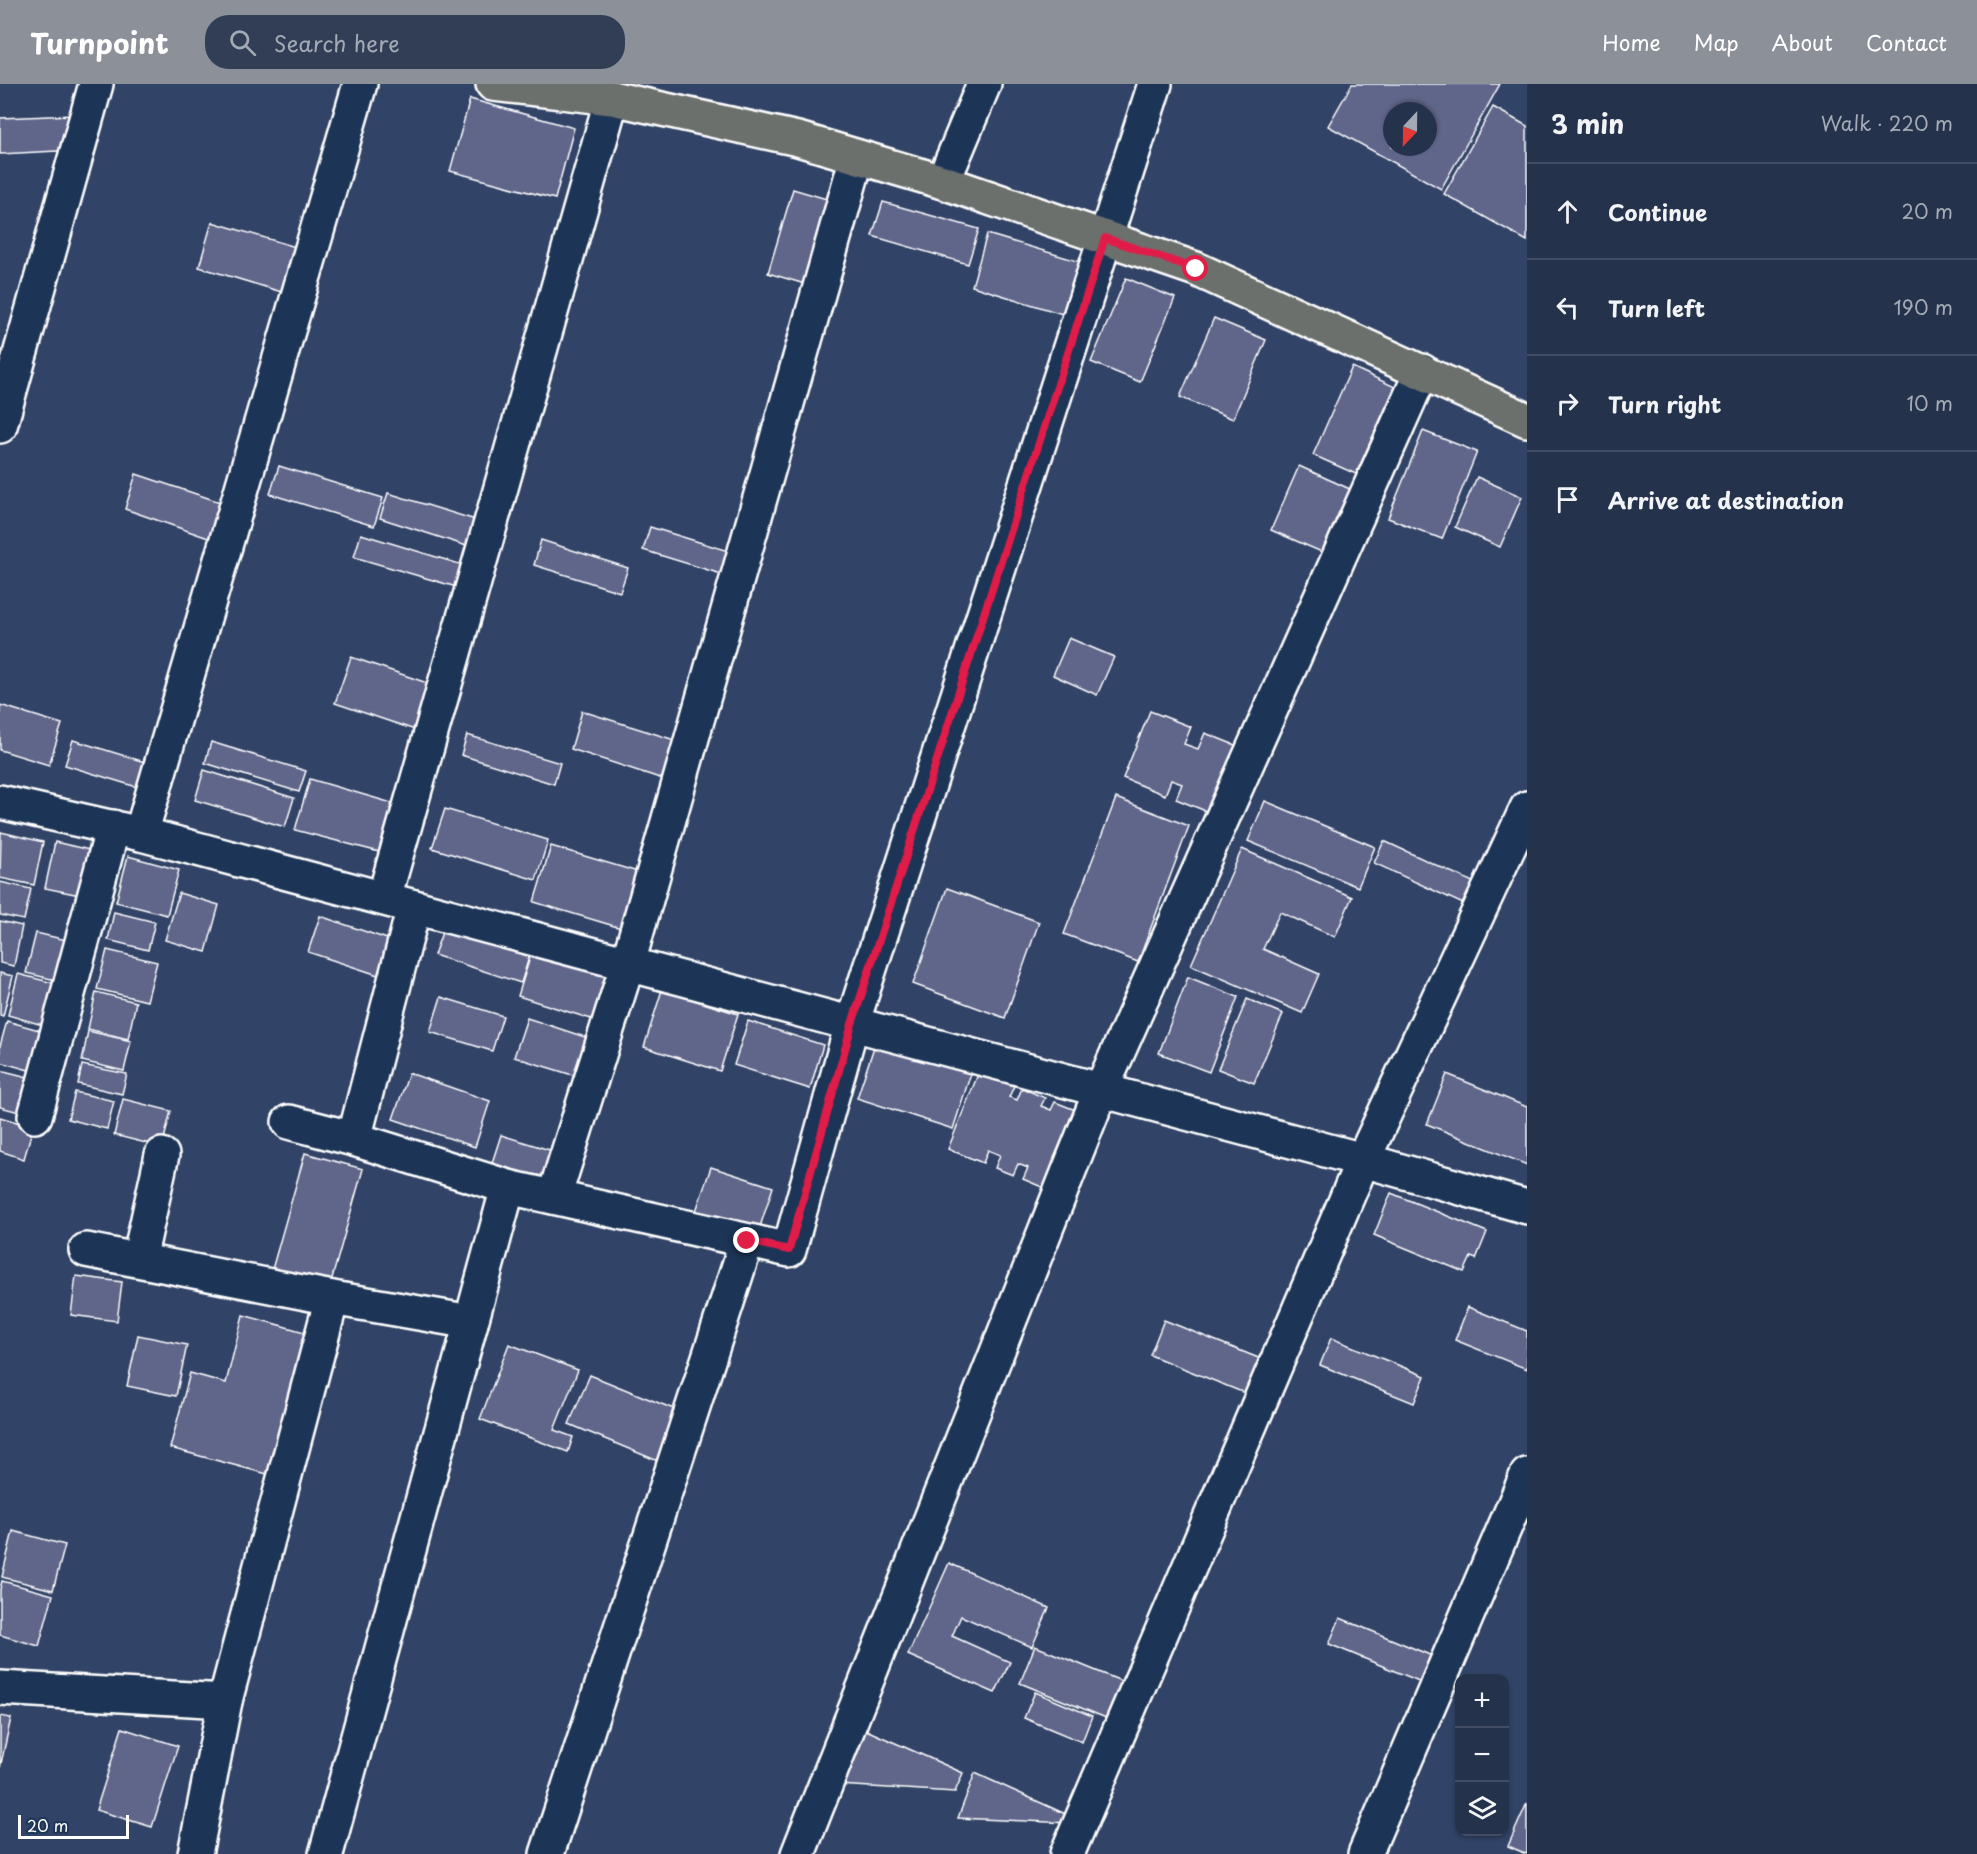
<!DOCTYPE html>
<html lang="en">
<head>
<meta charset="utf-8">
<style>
  :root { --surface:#25324c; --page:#313e56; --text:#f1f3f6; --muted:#a3aab5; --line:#424d64; --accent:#8c9099 }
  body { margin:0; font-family:"Playpen Sans",sans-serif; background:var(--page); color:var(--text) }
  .controls { position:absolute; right:18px; bottom:18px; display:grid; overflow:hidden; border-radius:12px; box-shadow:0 2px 4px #0004 }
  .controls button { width:54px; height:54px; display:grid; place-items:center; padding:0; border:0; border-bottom:2px solid var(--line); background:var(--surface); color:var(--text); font:30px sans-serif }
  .compass { position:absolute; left:1383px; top:18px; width:54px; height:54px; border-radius:50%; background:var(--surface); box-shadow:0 2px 4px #0004; rotate:202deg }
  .scale { position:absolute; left:18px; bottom:15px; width:111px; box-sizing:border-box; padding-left:6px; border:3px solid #fff; border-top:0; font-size:16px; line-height:21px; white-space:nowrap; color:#fff; -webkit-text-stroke:4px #1d3557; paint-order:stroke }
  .stop { position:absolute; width:18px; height:18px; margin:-14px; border:4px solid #e11d48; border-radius:50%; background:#fff }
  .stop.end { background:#e11d48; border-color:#fff; box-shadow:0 2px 6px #0008 }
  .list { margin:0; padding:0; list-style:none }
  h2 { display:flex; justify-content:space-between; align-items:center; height:78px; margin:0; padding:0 24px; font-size:26px }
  h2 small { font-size:20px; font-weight:400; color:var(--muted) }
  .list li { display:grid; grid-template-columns:39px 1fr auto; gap:18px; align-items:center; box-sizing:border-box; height:96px; padding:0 24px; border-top:2px solid var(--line) }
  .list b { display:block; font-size:22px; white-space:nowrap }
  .list em { font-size:20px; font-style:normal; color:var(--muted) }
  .icon { flex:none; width:33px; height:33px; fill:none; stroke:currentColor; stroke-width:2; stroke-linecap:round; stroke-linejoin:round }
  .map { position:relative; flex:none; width:1527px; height:1770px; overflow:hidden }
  header { display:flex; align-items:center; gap:36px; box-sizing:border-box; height:84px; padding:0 30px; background:var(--accent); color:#fff }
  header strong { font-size:28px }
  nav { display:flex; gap:33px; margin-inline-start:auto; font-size:21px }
  .search { width:420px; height:54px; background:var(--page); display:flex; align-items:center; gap:15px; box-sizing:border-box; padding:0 21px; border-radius:24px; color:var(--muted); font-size:22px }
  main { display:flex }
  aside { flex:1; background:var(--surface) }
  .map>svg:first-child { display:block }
  .building { fill:#61658a; stroke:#fff; stroke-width:1.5; fill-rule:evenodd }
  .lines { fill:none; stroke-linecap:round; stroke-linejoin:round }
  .minor-casing { stroke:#fff; stroke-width:38 }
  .major-casing { stroke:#fff; stroke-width:38 }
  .minor { stroke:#1d3557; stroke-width:33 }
  .major { stroke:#6c706d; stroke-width:33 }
  .route { stroke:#e11d48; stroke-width:8 }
</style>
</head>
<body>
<header>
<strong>Turnpoint</strong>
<div class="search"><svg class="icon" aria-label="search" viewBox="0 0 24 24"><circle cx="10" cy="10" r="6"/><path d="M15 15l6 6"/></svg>Search here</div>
<nav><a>Home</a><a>Map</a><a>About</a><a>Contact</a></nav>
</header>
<main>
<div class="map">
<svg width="1527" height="1770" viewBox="0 0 1527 1770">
  <rect width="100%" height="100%" fill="#314366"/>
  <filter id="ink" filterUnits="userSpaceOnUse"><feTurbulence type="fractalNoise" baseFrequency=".0167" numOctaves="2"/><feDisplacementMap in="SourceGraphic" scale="12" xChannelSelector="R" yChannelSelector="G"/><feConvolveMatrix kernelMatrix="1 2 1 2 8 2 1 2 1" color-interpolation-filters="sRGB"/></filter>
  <g filter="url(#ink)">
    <g class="building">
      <path d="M1352 0H1500L1441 105 1328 42ZM1392 27H1428V63H1392Z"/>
      <path d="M470 15 574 44 555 115 450 87Z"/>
      <path d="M1493 23 1527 42V157L1444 110Z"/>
      <path d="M74 31 76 66 0 70V34Z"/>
      <path d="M793 105 840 119 815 203 768 189Z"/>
      <path d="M883 118 979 145 968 180 872 152Z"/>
      <path d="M212 138 299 164 285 209 199 183Z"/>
      <path d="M987 150 1094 182 1079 235 972 202Z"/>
      <path d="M1126 194 1175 214 1140 298 1091 278Z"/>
      <path d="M1214 234 1266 256 1233 335 1180 313Z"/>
      <path d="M1352 283 1395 303 1356 390 1313 371Z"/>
      <path d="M1423 347 1477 368 1442 455 1388 434Z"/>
      <path d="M279 382 383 414 374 442 270 410Z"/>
      <path d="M1299 382 1352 406 1324 469 1271 446Z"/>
      <path d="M136 390 226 420 214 456 125 425Z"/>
      <path d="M1477 393 1522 413 1500 463 1455 443Z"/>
      <path d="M388 409 482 438 473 464 380 434Z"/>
      <path d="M650 443 738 470 731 493 643 466Z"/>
      <path d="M361 450 466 482 460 504 354 473Z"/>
      <path d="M541 456 628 484 620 508 534 481Z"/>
      <path d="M1069 554 1114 573 1097 611 1053 591Z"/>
      <path d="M351 573 436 602 421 648 335 619Z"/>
      <path d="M0 621 62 640 49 681 0 666Z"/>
      <path d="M582 627 681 658 669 697 571 665Z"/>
      <path d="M1150 627 1191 643 1184 660 1198 665 1205 649 1245 665 1218 732 1176 715 1182 700 1171 696 1165 711 1123 694Z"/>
      <path d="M467 651 560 679 554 700 461 671Z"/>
      <path d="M73 656 148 679 140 704 65 681Z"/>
      <path d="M211 658 306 687 299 708 205 679Z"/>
      <path d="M204 686 294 714 285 743 195 716Z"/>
      <path d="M310 695 402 722 387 770 295 746Z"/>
      <path d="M1116 714 1189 742 1138 878 1064 850Z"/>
      <path d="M1265 717 1375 763 1358 803 1248 757Z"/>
      <path d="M445 725 548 756 536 796 432 764Z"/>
      <path d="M1 748 43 758 34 801 0 794Z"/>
      <path d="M1384 757 1473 798 1463 820 1374 779Z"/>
      <path d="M55 758 94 767 85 812 45 804Z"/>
      <path d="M551 762 648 791 631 847 534 818Z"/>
      <path d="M1242 765 1352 813 1335 853 1280 828 1263 865 1319 890 1302 929 1191 881Z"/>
      <path d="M128 772 179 786 167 831 116 818Z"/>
      <path d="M0 798 31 805 24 836 0 831Z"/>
      <path d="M947 804 1039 838 1005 934 913 900Z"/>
      <path d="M179 809 219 821 206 868 165 856Z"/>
      <path d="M114 828 155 838 148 866 108 856Z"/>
      <path d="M320 832 393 857 381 892 308 868Z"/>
      <path d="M0 837 22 842 14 882 0 879Z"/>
      <path d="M444 843 530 870 521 899 434 871Z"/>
      <path d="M36 849 75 858 64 898 26 889Z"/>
      <path d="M107 866 157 878 147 917 97 905Z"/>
      <path d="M532 867 619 894 604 939 518 912Z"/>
      <path d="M0 889 13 892 3 932 0 931Z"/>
      <path d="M18 890 57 900 46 942 8 931Z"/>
      <path d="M1188 893 1238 913 1209 988 1159 969Z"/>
      <path d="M662 906 738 930 720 987 644 963Z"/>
      <path d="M96 908 136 918 128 955 88 945Z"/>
      <path d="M441 913 503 932 492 967 430 948Z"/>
      <path d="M1247 915 1283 930 1254 999 1218 985Z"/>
      <path d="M527 934 591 955 579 993 514 973Z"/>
      <path d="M7 937 46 948 36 988 0 978V962Z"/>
      <path d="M748 937 823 961 810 1005 734 981Z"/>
      <path d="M88 947 131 957 124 987 82 977Z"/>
      <path d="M876 957 971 989 953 1045 857 1014Z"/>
      <path d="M82 981 127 990 122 1010 78 1000Z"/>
      <path d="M0 986 40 996 31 1031 0 1023Z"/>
      <path d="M979 988 1014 1002 1009 1013 1017 1016 1022 1004 1045 1014 1041 1022 1051 1026 1055 1018 1088 1031 1075 1063 1061 1058 1054 1074 1068 1080 1056 1109 1023 1095 1028 1084 1018 1080 1013 1091 995 1084 1000 1071 988 1066 983 1079 948 1065Z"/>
      <path d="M409 989 490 1017 475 1063 393 1035Z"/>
      <path d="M1447 990 1527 1023V1081L1427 1040Z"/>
      <path d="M75 1008 114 1017 107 1045 68 1035Z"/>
      <path d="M123 1015 171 1027 162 1063 114 1051Z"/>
      <path d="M0 1033 33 1043 24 1075 0 1067Z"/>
      <path d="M501 1051 553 1067 544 1098 491 1082Z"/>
      <path d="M305 1069 363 1085 329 1205 271 1189Z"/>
      <path d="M711 1083 773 1103 757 1152 695 1130Z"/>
      <path d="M1391 1109 1487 1148 1476 1175 1471 1173 1464 1188 1374 1151Z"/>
      <path d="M76 1192 122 1198 117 1237 71 1231Z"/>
      <path d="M1468 1223 1527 1247V1285L1455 1256Z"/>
      <path d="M243 1231 308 1249 271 1391 170 1364 190 1289 226 1299Z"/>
      <path d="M1164 1236 1266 1277 1252 1312 1150 1271Z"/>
      <path d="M138 1251 187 1261 176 1312 127 1302Z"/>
      <path d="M1331 1254 1425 1292 1414 1319 1320 1281Z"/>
      <path d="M509 1260 578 1286 554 1346 573 1353 568 1368 480 1335Z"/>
      <path d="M590 1291 686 1330 665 1380 569 1340Z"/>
      <path d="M13 1447 65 1461 53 1506 2 1493Z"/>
      <path d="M949 1479 1049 1524 1032 1563 961 1532 952 1552 1010 1578 995 1609 908 1571Z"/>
      <path d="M2 1497 53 1511 39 1562 0 1551V1505Z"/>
      <path d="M1340 1534 1442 1576 1431 1602 1329 1560Z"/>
      <path d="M1035 1562 1131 1601 1116 1638 1020 1599Z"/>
      <path d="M1035 1608 1092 1632 1082 1658 1024 1634Z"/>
      <path d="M0 1632 11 1634 0 1684Z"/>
      <path d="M857 1642 963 1689 955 1708 838 1701Z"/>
      <path d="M122 1644 178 1662 152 1743 96 1726Z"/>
      <path d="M975 1689 1072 1733 1070 1739 958 1734Z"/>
      <path d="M1527 1719V1770L1508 1762Z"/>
    </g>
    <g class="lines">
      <defs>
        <g id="minor">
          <path d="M943 98 984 0"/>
          <path d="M0 342 96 0"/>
          <path d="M0 718 141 750 1363 1076 1527 1123"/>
          <path d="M141 750 360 0"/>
          <path d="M384 814 612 14"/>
          <path d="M414 823 354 1055 508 1103"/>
          <path d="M35 1032 113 743"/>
          <path d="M289 1038 354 1055"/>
          <path d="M554 1113 628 879 857 73"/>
          <path d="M86 1166 332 1214 471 1238"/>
          <path d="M139 1176 162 1071"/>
          <path d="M0 1604 225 1617"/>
          <path d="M195 1770 225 1617 332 1214"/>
          <path d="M326 1770 508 1103 789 1166 852 940 1155 0"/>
          <path d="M547 1770 747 1157"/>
          <path d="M798 1770 1101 1006 1422 287"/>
          <path d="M1067 1770 1363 1076 1527 724"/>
          <path d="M1365 1770 1527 1391"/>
        </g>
        <path id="major" d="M493 0 612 14 798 55 943 98 1196 185 1527 336"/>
      </defs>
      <use href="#minor" class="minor-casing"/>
      <use href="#major" class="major-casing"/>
      <use href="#minor" class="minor"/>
      <use href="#major" class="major"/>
    </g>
  </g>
  <g class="lines" filter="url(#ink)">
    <path class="route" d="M747 1157 789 1166 852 940 1105 154 1196 185"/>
  </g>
</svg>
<div class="controls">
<button>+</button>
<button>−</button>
<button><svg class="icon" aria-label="layers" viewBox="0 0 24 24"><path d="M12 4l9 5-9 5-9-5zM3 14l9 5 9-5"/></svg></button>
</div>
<svg class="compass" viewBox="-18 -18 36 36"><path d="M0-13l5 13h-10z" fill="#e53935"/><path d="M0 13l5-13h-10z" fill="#a3aab5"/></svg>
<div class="scale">20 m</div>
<div class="stop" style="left:1196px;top:185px"></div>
<div class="stop end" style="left:747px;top:1157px"></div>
</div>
<aside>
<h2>3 min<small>Walk · 220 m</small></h2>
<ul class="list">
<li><svg class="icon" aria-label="ahead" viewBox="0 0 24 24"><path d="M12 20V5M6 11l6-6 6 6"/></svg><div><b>Continue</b></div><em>20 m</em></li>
<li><svg class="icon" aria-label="left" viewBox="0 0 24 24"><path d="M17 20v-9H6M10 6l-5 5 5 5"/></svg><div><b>Turn left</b></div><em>190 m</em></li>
<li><svg class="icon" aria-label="right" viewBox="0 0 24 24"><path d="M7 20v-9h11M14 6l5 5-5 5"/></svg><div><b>Turn right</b></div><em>10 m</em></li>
<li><svg class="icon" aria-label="arrive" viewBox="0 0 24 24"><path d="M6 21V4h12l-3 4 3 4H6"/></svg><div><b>Arrive at destination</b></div></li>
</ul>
</aside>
</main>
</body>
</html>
